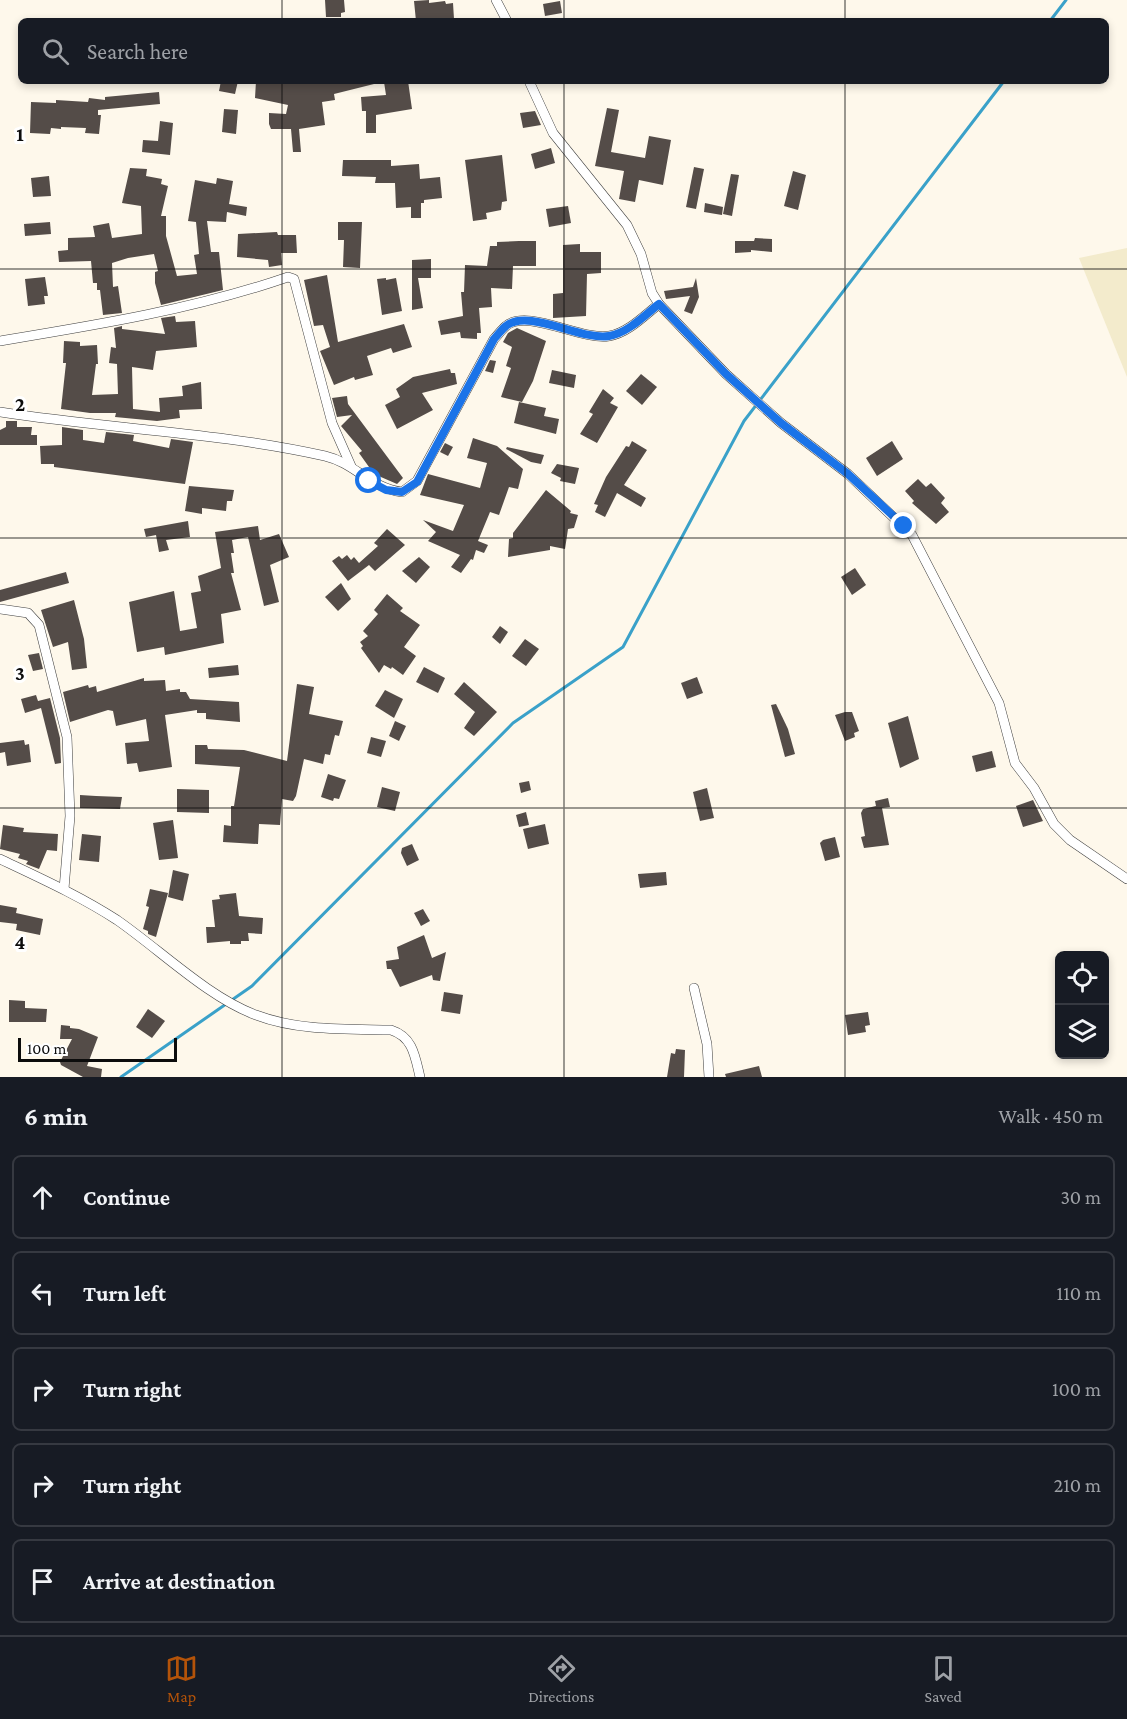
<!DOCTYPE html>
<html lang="en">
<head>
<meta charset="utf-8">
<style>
  :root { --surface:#171b24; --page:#242831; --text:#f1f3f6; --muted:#9ea1a6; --line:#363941; --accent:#b45309 }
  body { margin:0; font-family:"Crimson Pro",serif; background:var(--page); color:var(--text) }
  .controls { position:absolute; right:18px; bottom:18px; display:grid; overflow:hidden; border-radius:9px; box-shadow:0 3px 9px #0003 }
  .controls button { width:54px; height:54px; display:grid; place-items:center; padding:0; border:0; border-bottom:2px solid var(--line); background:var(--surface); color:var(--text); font:30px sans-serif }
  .scale { position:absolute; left:18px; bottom:15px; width:159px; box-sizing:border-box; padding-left:6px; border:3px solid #0c0c0c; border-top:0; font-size:16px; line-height:21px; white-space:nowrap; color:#0c0c0c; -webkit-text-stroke:4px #fff; paint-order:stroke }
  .stop { position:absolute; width:18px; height:18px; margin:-14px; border:4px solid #1a73e8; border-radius:50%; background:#fff }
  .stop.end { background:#1a73e8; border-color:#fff; box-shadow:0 2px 6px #0008 }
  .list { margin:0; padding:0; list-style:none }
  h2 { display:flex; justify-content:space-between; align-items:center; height:78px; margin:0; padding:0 24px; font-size:26px }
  h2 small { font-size:20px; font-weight:400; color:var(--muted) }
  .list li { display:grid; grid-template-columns:39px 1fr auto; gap:18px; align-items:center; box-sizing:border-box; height:84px; margin:0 12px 12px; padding:0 12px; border:2px solid var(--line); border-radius:9px }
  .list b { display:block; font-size:22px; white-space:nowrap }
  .list em { font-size:20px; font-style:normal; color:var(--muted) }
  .icon { flex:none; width:33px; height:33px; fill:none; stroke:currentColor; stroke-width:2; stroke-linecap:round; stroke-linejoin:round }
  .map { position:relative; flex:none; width:1127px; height:1077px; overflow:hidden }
  .search { position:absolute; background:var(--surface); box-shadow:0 3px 9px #0003; left:18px; right:18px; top:18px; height:66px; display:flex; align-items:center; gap:15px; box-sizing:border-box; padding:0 21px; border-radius:9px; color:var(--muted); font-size:22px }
  .sheet { height:558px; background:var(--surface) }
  nav { display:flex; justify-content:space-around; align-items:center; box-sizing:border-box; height:84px; border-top:2px solid var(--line); background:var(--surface); font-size:16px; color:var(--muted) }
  nav a { display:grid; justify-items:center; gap:3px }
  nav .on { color:var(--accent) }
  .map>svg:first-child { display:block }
  .farmland { fill:#f3ebcc }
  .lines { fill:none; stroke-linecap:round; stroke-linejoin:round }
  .stream { stroke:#3aa1c9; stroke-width:3 }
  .building { fill:#544c48 }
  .street-casing { stroke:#3f3f3f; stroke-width:10 }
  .street { stroke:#fff; stroke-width:9 }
  .route { stroke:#1a73e8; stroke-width:8 }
  .grid { fill:none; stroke:#0c0c0c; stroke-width:1.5; stroke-opacity:0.55 }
  .grid-label { font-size:20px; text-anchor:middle; font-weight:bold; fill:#0c0c0c; stroke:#fff; stroke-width:6; stroke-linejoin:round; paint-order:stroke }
</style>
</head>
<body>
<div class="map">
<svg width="1127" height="1077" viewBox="0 0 1127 1077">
  <rect width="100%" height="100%" fill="#fef8eb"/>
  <path class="farmland" d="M1127 248V377L1079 258Z"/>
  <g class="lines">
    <g class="stream">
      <path d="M1050 21 1066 0"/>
      <path d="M121 1077 252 986 513 723 623 647 744 421 1004 81"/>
    </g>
  </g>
  <g class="building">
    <path d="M325 0H344L345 12 341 13V17H326Z"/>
    <path d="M429 0V3L445 1 446 4 453 3 454 19 416 21 414 1Z"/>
    <path d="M560 1 562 13 545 16 543 4Z"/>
    <path d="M221 81H238L235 94 219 91Z"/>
    <path d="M256 81H374V84L334 94 335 100 322 102 325 125 299 129 301 152H293L291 129H271L269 124V113L286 114 288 105 255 98Z"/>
    <path d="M408 81 412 109 376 115V133H366V111H362L361 97 386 95 384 82Z"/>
    <path d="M159 92 160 104 98 110V115H101L99 134 85 133 86 128 61 127V129L51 128 50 134 30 133 31 102 56 103V100L88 102 89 98 105 100V97Z"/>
    <path d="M607 108 619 110 611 152 645 158 649 136 671 140 663 185 639 180 635 202 619 199 624 171 595 166Z"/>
    <path d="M224 109 238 110 236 134 222 132Z"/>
    <path d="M535 111 541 125 523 128 520 113Z"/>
    <path d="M160 121 173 123 170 155 142 152 143 140 158 141Z"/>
    <path d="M551 148 555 163 535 169 531 154Z"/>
    <path d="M502 155 507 201 502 202 501 210 486 213 487 219 473 221 465 160Z"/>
    <path d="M343 160H391V166L419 164 420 179 440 177 442 198 424 200V203H421V218H411V207L396 208 395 183H375L376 177 342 176Z"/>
    <path d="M694 167 704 169 696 209 686 207Z"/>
    <path d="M130 168 147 169 146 176 162 179 161 184 168 186 161 216H166V236L177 276 197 274 194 255 199 254 196 222 188 221 195 180 216 184 217 178 233 181 229 204 247 207 246 216 227 212 226 222 207 221 211 252H219L223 290 161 305 155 283V272L158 271 154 254 128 258 112 263 113 287 118 286 122 313 103 315 100 290H97V283H93L91 261 59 262 58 251 68 250V238L95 237 93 226 109 223 112 238 142 234 141 206 122 203Z"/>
    <path d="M793 171 806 175 798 210 784 206Z"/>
    <path d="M731 174 739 175 732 216 723 214Z"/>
    <path d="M49 176 51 196 33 197 31 178Z"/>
    <path d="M705 203 723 207 722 215 704 212Z"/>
    <path d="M568 206 571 223 549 227 546 209Z"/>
    <path d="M50 222 51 234 25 236 24 224Z"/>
    <path d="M338 222H362L360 268 343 267 344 240H338Z"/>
    <path d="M277 232 278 235H296L297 253H281L282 265 269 267 268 260 237 257 238 234Z"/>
    <path d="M755 238 772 239V252L751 250V252L735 253V241H754Z"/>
    <path d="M519 241H536V266H513L512 289 491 288 492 307 479 308 481 333H477V339L461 338 460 332 441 335 438 321 463 316 461 292H464L465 265 487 266 490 246H497V242Z"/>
    <path d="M580 244V252H601V273L587 274 586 316 553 318V294L563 293V245Z"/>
    <path d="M431 259V278H418L423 308 412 310V260Z"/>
    <path d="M327 275 338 342 404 324 412 347 393 353 391 348 367 356 373 375 355 380 354 377 334 385 320 351 330 347 323 325 314 326 304 280Z"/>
    <path d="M45 277 48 296H44L45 304 28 306 25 279Z"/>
    <path d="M386 278V280L396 278 402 311 382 315 377 279Z"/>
    <path d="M696 278 699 297 692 314 684 311 690 296 666 299 664 291 693 287Z"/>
    <path d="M175 316 176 322 195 321 197 347 156 351 153 370 132 367 133 409 160 412 159 398 183 396 182 386 201 382 202 409 179 410 180 418 157 421 115 417 116 413H90L61 409 66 363H63L64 341 80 342V346L97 345 98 364H96L92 395 118 394 117 364 109 363 111 347 116 348 114 328 122 326V329L165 334 161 318Z"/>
    <path d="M517 328 546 341 533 381 522 402 501 397 511 368 506 366 512 347 503 342 508 333Z"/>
    <path d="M490 360 496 361 493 373 485 371Z"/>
    <path d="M450 369 451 373H455L457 384 422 393 433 410 397 429 385 405 400 397 396 389 413 377Z"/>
    <path d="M552 370 576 375 574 388 549 383Z"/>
    <path d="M641 374 657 387 642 405 626 391Z"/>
    <path d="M603 389 614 398 610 403 618 407 597 443 580 434 593 414 589 412Z"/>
    <path d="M347 396 348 404 403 478 397 484 374 474 359 453 362 451 341 426 352 415 337 417 332 398Z"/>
    <path d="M519 402 546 408 544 416 559 419 556 434 514 423Z"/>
    <path d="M6 421H17V427H32L31 435H37V445H0V430L6 427Z"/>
    <path d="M62 427 83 430V440L104 443 106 432 134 435 133 441 169 448 171 439 193 442 185 484 54 467V464H41L40 446 62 445Z"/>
    <path d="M473 438 497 446 523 469 518 489 509 487 499 515 490 512 478 541 488 545 484 553 476 550 473 560 471 559 461 573 451 567 460 555 428 541 436 532 423 520 453 531 464 505 420 495 428 474 480 488 487 463 467 458Z"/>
    <path d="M632 441 647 450 624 485 646 498 641 507 617 493 605 517 595 512 598 505 594 504 606 477 626 446 629 447Z"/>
    <path d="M892 441 903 459 877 476 866 458Z"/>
    <path d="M445 443 453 447 448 456 440 452Z"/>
    <path d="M507 447 544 455 541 464 531 462 506 449Z"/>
    <path d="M557 464 579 468 575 484 560 481 561 478 551 473Z"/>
    <path d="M918 479 926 487 931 483 945 498 941 503 949 512 936 524 912 503 914 501 905 491Z"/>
    <path d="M189 486 234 490 232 501H227L226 511 202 508V514L185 511Z"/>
    <path d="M546 490 571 511 570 513 578 515 574 528 568 529 565 549 550 546V550L508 557 509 539 513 538V533Z"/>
    <path d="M188 521 190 537 166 540 169 550 159 552 156 535 146 537 144 529Z"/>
    <path d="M258 526 260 540 279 534 289 557 270 565 279 602 264 606 248 537 232 540 234 553H231L234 573H231L241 610 221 614 224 643 165 655 164 647 137 652 129 602 174 591 180 631 197 628 191 593 201 591 198 576 221 568 215 532Z"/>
    <path d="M387 529 405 545 375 571 369 565 348 581 332 561 339 556 342 559 347 555 351 560 354 557 359 563 378 546 374 543Z"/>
    <path d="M419 557 430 567 416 583 402 571Z"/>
    <path d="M855 568 866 585 852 595 841 577Z"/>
    <path d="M66 572 69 583 0 602V590Z"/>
    <path d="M341 583 351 599 338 611 325 597Z"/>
    <path d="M387 594 403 608 400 611 420 625 404 647 416 656 403 675 392 667 391 669 384 665 379 673 361 648 363 646 360 642 368 636 363 631 378 614 374 610Z"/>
    <path d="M74 600 84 639 87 668 72 670 68 642 53 647 41 610Z"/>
    <path d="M500 626 508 632 500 644 492 637Z"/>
    <path d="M525 639 539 649 526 666 512 656Z"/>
    <path d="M39 653 43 669 33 671 28 655Z"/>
    <path d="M238 665 239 675 209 678 208 668Z"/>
    <path d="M424 667 445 678 438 693 416 682Z"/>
    <path d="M697 677 703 693 687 699 681 683Z"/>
    <path d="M144 678V681L165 680 166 691 180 689V692H186L190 699 239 702 240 722 206 719V713H197V710L165 715 172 767 139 772 137 763 127 764 125 743 149 741 146 719 116 726 113 711 108 710 70 722 63 692 88 685 89 688 96 686 97 692Z"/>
    <path d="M464 682 497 712 474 736 464 728 475 712 454 694Z"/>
    <path d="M297 684 314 687 309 714 343 721 339 736 335 735 330 755 325 754 323 764 304 759 296 796 293 801 282 799 280 825 259 824 258 844 223 842 224 825 231 826V806H234L240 767 195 764V745H207L208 749 244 750 287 761Z"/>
    <path d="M385 690 403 699 394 718 375 706Z"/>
    <path d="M36 695 38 701 50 698 60 738 61 763 55 764 41 708 25 713 21 699Z"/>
    <path d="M776 704 788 729 795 754 785 757 771 705Z"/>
    <path d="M845 712H852L859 731 854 733 855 737 845 741 835 715Z"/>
    <path d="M908 716 919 759 900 768 888 723Z"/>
    <path d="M395 721 406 726 399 741 389 736Z"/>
    <path d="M371 737 386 741 381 757 367 753Z"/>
    <path d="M24 740 25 745 29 744 31 762 7 766 5 752 0 753V743Z"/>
    <path d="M992 751 996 767 976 772 972 756Z"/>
    <path d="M328 774 346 780 339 799 334 798 333 801 321 797Z"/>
    <path d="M529 781 531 790 521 793 519 783Z"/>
    <path d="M382 787 400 792 395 811 377 807Z"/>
    <path d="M707 788 714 818 700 821 693 792Z"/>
    <path d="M177 789 209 790V813L177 812Z"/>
    <path d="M80 795 96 796 122 797 120 809 80 808Z"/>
    <path d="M888 798 890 807 882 808 889 845 864 848 861 837 865 836 861 813 863 809 876 806 875 801Z"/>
    <path d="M1033 800 1043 821 1023 827 1016 806Z"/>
    <path d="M526 812 529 825 519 827 516 815Z"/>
    <path d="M173 820 178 858 159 860 153 823Z"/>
    <path d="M545 824 549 844 528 849 523 829Z"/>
    <path d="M3 825 24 828 23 832 58 834 57 851 47 850 39 869 26 864 28 861 18 858 20 854 0 849Z"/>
    <path d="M82 834 101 836 99 862 79 860Z"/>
    <path d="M835 837 840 857 825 861 820 843 823 840Z"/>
    <path d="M412 844 419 860 407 866 401 853 402 848Z"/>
    <path d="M173 870 189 874 183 901 168 897Z"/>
    <path d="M666 872 667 885 640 888 638 874Z"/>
    <path d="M150 889 168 893 156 937 148 934V931L143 929 149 907 146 906Z"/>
    <path d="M236 893 239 916 263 918 262 934 248 933 249 941H241V944H230V941L207 943 206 927H215L212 900 220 899 219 895Z"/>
    <path d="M0 905 17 908 16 913 43 919 40 935 16 930 17 924 0 922Z"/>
    <path d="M423 909 430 921 421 926 414 913Z"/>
    <path d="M424 935 432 958 446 952 440 981 433 980 432 975 400 987 391 969H387L386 961 399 959 397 947Z"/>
    <path d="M444 992 463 995 460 1014 441 1011Z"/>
    <path d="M9 1000 25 1001V1008L47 1009 46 1022H9Z"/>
    <path d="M148 1009 165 1021 152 1038 136 1027Z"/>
    <path d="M868 1012 870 1025 865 1026 866 1032 848 1035 845 1015Z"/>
    <path d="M61 1025 70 1026V1028L79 1029 98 1037 87 1066 102 1069 101 1077H83L61 1065 60 1062 72 1039H60Z"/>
    <path d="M676 1049 685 1050 684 1077H667L671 1053 675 1054Z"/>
    <path d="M759 1066 762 1077H726L725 1074Z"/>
  </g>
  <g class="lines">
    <defs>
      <g id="street">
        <path d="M496 0 507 21"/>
        <path d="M529 81 553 133 627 225 641 254 652 293 659 304 726 374 781 423 848 474 912 535 999 703 1015 763 1034 788 1054 824 1070 840 1127 879"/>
        <path d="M0 341C97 325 195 309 288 277L294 279 332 423 351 466"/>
        <path d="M0 412C108 429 218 432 325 456 355 463 370 488 402 492L417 481 494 339C498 335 502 329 506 326 527 308 582 341 609 336 628 333 645 315 659 304"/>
        <path d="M0 609 28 613 39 625 67 737 70 816 64 889"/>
        <path d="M0 859C40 878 80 896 117 920 159 949 209 998 256 1015 298 1031 346 1029 391 1030 413 1037 415 1056 420 1077"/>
        <path d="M694 988 707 1044 709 1077"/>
      </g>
    </defs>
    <use href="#street" class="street-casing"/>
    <use href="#street" class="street"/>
  </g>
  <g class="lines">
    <path class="route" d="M369 481 386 490 402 492 417 482 494 339C498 335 502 329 506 326 528 308 582 341 609 336 628 333 645 315 659 304L726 374 781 423 848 474 904 526"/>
  </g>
  <path class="grid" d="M282 0V21M564 0V21M845 0V21M282 81V1077M564 81V1077M845 81V1077M0 269H1127M0 538H1127M0 808H1127"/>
  <g class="grid-label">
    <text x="20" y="141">1</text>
    <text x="20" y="411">2</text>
    <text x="20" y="680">3</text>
    <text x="20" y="949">4</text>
  </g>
</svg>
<div class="controls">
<button><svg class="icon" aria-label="locate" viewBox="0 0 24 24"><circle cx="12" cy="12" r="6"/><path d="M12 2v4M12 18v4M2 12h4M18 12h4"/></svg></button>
<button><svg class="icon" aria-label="layers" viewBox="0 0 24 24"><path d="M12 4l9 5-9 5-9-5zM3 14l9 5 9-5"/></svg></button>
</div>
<div class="scale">100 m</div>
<div class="stop" style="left:369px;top:481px"></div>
<div class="stop end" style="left:904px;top:526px"></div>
<div class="search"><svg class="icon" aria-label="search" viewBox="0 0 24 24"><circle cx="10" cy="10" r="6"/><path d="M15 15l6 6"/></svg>Search here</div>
</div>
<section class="sheet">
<h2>6 min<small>Walk · 450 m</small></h2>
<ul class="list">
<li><svg class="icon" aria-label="ahead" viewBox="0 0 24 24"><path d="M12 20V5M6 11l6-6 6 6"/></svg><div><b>Continue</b></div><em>30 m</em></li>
<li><svg class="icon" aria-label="left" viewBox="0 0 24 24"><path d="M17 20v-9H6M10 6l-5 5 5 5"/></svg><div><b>Turn left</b></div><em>110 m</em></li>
<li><svg class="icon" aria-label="right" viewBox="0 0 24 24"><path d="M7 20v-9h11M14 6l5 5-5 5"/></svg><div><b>Turn right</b></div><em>100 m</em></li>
<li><svg class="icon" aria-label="right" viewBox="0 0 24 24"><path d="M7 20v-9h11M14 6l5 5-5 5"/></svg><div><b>Turn right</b></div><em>210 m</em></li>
<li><svg class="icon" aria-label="arrive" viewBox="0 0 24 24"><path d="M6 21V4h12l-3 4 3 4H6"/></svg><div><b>Arrive at destination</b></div></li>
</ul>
</section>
<nav>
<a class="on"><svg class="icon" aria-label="map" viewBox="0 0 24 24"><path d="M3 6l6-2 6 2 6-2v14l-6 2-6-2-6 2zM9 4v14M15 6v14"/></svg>Map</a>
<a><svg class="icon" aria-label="directions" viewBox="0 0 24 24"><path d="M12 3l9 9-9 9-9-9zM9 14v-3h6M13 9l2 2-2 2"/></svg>Directions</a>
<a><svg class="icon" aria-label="saved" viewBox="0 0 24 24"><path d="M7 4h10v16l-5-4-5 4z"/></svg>Saved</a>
</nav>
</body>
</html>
